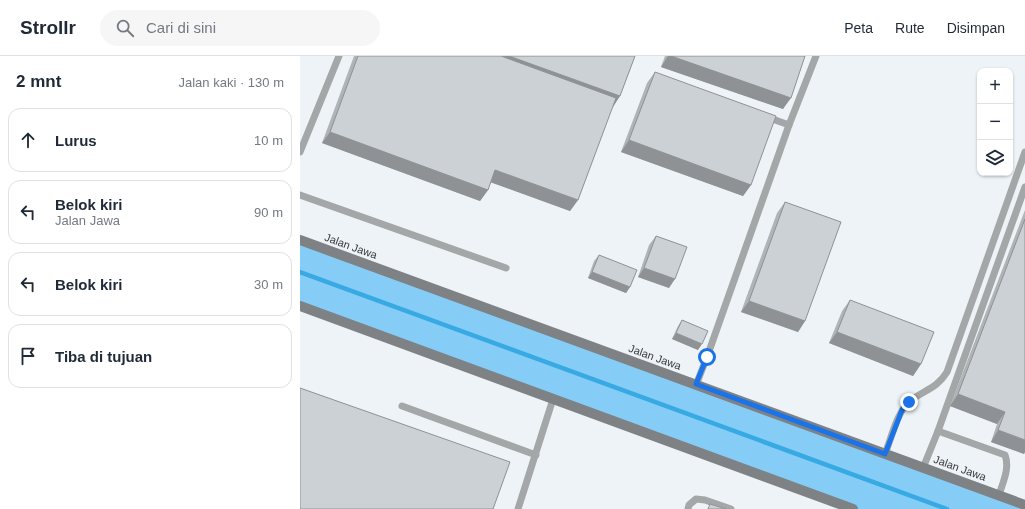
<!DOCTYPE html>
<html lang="id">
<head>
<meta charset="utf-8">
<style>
  :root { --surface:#fff; --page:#f6f6f7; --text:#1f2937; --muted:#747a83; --line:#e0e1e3 }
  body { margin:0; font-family:Arial,sans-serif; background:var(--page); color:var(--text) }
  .controls { position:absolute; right:12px; top:12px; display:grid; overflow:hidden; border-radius:8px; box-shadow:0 1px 3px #0004 }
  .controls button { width:36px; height:36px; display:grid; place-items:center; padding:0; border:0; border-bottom:1px solid var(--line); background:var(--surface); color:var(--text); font:20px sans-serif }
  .stop { position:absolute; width:12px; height:12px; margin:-9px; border:3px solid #1a73e8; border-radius:50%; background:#fff }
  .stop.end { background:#1a73e8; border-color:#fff; box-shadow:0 1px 4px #0008 }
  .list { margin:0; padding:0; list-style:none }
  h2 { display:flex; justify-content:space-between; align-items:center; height:52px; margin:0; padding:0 16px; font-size:17px }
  h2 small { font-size:13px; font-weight:400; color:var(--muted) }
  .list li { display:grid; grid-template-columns:26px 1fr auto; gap:12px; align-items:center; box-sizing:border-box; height:64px; margin:0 8px 8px; padding:0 8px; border:1px solid var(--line); border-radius:12px }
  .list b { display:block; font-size:15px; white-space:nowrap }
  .list p { margin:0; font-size:13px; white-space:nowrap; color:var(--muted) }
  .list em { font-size:13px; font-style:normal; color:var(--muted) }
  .icon { flex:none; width:22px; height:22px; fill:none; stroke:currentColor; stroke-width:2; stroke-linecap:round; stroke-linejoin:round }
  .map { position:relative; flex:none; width:725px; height:453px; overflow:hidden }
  header { display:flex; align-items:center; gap:24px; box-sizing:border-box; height:56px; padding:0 20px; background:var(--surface); border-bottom:1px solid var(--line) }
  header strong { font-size:19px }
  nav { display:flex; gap:22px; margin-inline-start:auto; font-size:14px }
  .search { width:280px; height:36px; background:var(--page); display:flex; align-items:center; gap:10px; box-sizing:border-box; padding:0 14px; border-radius:22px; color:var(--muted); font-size:15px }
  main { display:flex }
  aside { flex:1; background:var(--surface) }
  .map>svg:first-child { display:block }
  .grass { fill:#85ccf6 }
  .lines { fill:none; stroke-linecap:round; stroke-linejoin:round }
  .stream { stroke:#38aae3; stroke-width:4.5 }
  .lane { stroke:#a4a7a8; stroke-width:7 }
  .secondary { stroke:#7f8285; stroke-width:10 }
  .wall { fill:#afb4b6 }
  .shaded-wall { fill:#8e9294 }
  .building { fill:#cbd1d4; stroke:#8e9294 }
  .route { stroke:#1a73e8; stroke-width:5 }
  .labels { text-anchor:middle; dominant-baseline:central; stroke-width:4; stroke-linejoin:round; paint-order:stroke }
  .street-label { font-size:11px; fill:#353839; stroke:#edf3f7 }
</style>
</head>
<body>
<header>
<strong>Strollr</strong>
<div class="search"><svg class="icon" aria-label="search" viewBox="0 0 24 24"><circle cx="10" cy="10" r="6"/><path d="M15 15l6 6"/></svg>Cari di sini</div>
<nav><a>Peta</a><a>Rute</a><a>Disimpan</a></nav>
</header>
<main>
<aside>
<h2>2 mnt<small>Jalan kaki · 130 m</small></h2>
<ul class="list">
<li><svg class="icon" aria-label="ahead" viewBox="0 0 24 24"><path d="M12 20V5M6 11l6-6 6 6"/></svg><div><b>Lurus</b></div><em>10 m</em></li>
<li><svg class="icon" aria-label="left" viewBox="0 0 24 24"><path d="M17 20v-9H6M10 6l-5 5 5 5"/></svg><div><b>Belok kiri</b><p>Jalan Jawa</p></div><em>90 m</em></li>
<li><svg class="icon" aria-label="left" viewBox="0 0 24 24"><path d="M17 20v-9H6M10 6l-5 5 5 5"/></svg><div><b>Belok kiri</b></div><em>30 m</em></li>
<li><svg class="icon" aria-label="arrive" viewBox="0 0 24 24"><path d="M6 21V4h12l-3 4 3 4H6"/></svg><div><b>Tiba di tujuan</b></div></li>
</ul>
</aside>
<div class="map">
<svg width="725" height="453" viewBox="0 0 725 453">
  <rect width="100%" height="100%" fill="#edf3f7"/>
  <path class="grass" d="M0 184 725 453H553L0 250Z"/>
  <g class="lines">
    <path class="stream" d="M0 216 647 453"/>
    <g class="lane">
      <path d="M467 61 489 69"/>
      <path d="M0 96 39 0"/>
      <path d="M0 139 206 212"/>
      <path d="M396 329 407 301 489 69 516 0"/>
      <path d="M102 350 236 399"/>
      <path d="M585 398C591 383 597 357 608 347 622 334 636 334 647 316L725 96"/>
      <path d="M623 412 638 375"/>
      <path d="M699 439C703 426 710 412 705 399L638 375 725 131"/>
      <path d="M218 453 253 343"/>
      <path d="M388 453 389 449 396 443 405 444 431 453"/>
    </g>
    <g class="secondary">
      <path d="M0 184 725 449"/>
      <path d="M0 250 553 453"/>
    </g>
  </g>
  <g class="wall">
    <path d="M54 0H335L320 40 312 51 278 144 270 155 191 126 188 134 180 145 22 87Z"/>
    <path d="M365 0H505L483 53 361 11Z"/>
    <path d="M355 16 451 129 443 140 321 96 347 27Z"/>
    <path d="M485 146 505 265 498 276 441 256 477 157Z"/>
    <path d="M725 154V396L724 398 691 386 697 368 650 350Z"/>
    <path d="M356 180 369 232 338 221 349 189Z"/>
    <path d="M299 199 330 231 326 237 288 222 294 205Z"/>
    <path d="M550 244 621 308 613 320 529 287 542 255Z"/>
    <path d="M382 264 398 294 372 283 378 270Z"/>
  </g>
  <g class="shaded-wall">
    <path d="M170 0H209L320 40 313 51Z"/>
    <path d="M368 0H371L491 42 483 53 361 11Z"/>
    <path d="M30 76 188 134 180 145 22 87Z"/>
    <path d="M329 84 451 129 443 140 321 96Z"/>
    <path d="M195 114 278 144 270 155 187 125Z"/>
    <path d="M344 212 375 223 369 232 338 221Z"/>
    <path d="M292 216 330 231 326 237 288 222Z"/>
    <path d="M449 245 505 265 498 276 441 256Z"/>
    <path d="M537 276 621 308 613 320 529 287Z"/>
    <path d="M376 277 402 288 398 294 372 283Z"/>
    <path d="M658 338 705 356 697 368 650 350Z"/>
    <path d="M698 374 725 384V396L724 398 691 386Z"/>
  </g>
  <g class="building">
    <path d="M58 0H201L316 42 278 144 195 114 188 134 30 76Z"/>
    <path d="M209 0H335L320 40Z"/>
    <path d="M371 0H505L491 42Z"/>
    <path d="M355 16 476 60 451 129 329 84Z"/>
    <path d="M485 146 541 166 505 265 449 245Z"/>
    <path d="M725 163V384L698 374 705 356 658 338Z"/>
    <path d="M356 180 387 191 375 223 344 212Z"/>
    <path d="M299 199 337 214 330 231 292 216Z"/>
    <path d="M550 244 634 276 621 308 537 276Z"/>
    <path d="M382 264 408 275 402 288 376 277Z"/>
    <path d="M0 332 210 406 193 453H0Z"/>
    <path d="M410 448 426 453H408Z"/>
  </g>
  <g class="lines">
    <path class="route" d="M407 301 396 328 585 398 602 354 609 346"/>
  </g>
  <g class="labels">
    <g class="street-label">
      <text transform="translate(51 190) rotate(20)">Jalan Jawa</text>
      <text transform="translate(355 301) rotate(20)">Jalan Jawa</text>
      <text transform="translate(660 412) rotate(20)">Jalan Jawa</text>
    </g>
  </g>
</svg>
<div class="controls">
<button>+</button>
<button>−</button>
<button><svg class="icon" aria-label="layers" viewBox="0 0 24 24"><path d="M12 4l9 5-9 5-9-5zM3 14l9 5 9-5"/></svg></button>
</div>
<div class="stop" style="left:407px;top:301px"></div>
<div class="stop end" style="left:609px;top:346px"></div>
</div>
</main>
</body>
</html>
